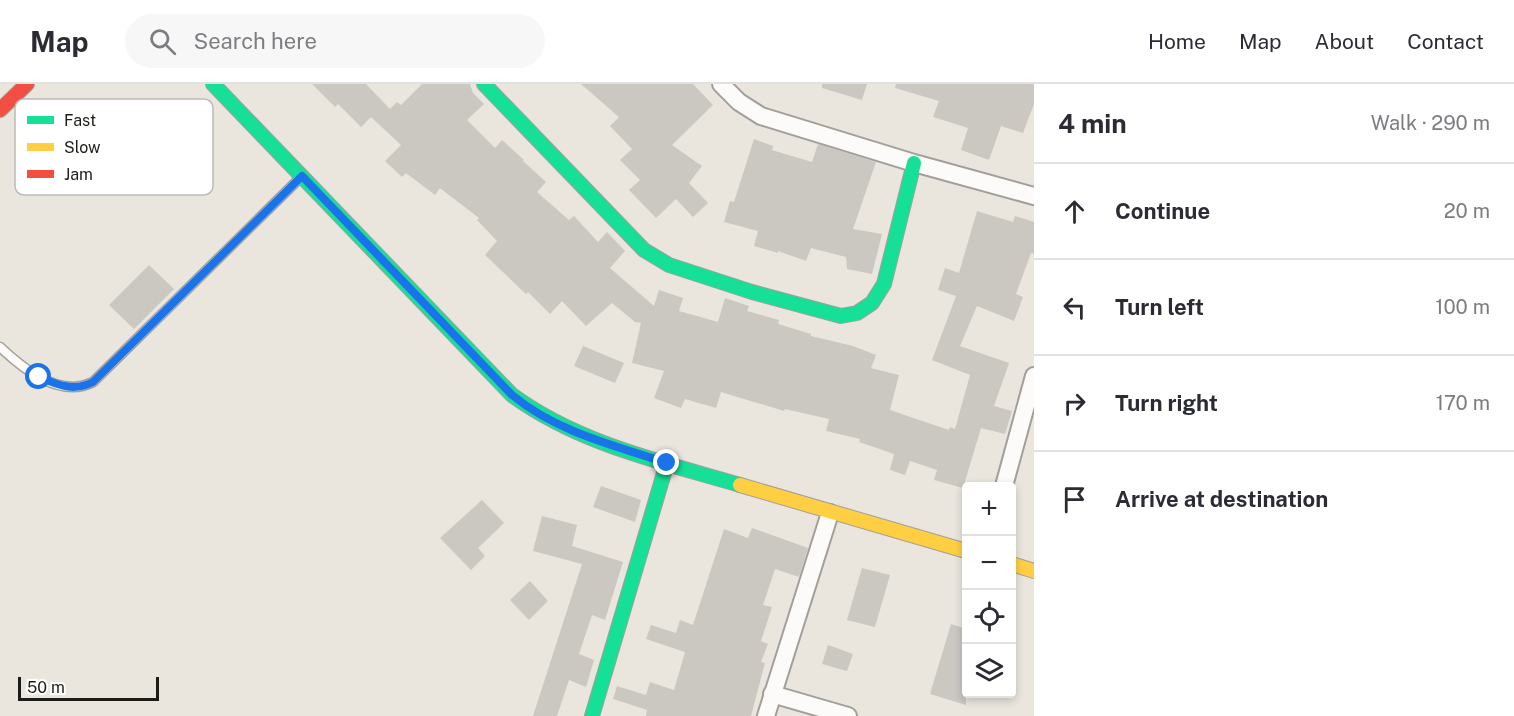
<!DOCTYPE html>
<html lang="en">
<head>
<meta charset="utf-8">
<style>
  :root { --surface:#fff; --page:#f7f7f7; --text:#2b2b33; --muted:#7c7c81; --line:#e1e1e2 }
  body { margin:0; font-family:"Public Sans",sans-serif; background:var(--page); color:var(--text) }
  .controls { position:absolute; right:18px; bottom:18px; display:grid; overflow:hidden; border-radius:6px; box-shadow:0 3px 9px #0003 }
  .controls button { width:54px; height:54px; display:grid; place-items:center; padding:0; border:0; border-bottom:2px solid var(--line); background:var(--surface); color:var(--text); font:30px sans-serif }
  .scale { position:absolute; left:18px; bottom:15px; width:141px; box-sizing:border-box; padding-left:6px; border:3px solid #1d1b15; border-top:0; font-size:16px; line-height:21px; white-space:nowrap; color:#1d1b15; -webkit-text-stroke:4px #fff; paint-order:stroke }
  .stop { position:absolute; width:18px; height:18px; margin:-14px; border:4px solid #1a73e8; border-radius:50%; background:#fff }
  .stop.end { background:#1a73e8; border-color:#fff; box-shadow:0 2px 6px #0008 }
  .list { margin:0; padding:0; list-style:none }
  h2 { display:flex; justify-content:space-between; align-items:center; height:78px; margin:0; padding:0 24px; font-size:26px }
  h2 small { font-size:20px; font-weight:400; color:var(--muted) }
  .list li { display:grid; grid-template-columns:39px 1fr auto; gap:18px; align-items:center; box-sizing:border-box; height:96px; padding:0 24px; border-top:2px solid var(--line) }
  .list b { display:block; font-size:22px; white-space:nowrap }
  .list em { font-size:20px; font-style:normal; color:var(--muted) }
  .icon { flex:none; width:33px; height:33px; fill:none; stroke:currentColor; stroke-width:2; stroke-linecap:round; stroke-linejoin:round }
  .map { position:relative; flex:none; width:1034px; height:632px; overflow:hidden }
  header { display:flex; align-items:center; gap:36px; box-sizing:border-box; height:84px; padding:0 30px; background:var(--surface); border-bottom:2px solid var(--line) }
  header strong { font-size:28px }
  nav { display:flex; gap:33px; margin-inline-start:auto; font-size:21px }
  .search { width:420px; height:54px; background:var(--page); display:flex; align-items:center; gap:15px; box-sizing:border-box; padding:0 21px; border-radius:33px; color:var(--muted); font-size:22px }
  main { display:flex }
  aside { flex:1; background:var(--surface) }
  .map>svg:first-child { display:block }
  .building { fill:#cac8c1 }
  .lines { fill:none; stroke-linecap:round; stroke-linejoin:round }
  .lane-casing { stroke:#a29f99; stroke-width:11 }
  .street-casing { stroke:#a29f99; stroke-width:20 }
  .fast-casing { stroke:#a29f99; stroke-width:16 }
  .slow-casing { stroke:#a29f99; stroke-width:16 }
  .jam-casing { stroke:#a29f99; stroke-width:16 }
  .lane { stroke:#fcfbfa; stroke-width:8 }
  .street { stroke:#fcfbfa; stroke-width:16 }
  .fast { stroke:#16e098; stroke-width:14 }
  .slow { stroke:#ffcf43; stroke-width:14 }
  .jam { stroke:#f24e42; stroke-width:14 }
  .route { stroke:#1a73e8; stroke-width:8 }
  .key { fill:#fff; stroke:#bbbbb9; stroke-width:1.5 }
  .key-label { font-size:16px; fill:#1d1b15 }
</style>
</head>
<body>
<header>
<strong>Map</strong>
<div class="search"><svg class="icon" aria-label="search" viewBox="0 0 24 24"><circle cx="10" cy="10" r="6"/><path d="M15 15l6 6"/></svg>Search here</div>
<nav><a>Home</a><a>Map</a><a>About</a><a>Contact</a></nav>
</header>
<main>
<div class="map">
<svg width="1034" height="632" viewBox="0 0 1034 632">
  <rect width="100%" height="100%" fill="#eae6de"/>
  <g class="building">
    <path d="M312 0H366L390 25 397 18 401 21 422 0H470L473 9 484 20 467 36 495 64 502 56 524 76 523 77 546 98 537 108 569 136 574 132 598 158 607 148 625 167 610 184 654 222 659 206 683 214 679 227 718 238 725 214 749 222 747 227 779 236 778 240 811 250V252L853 262 876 271 871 284 899 291 890 326 949 346 950 343 955 345 970 291 932 276 956 212 938 206 945 184 959 189 977 127 1013 138 1015 132 1034 138V170L1031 169 1016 210 1023 213 1014 237 977 222 960 262 1009 279 994 322 1012 327 1005 350 981 344 963 404 934 396 937 386 910 377 905 391 890 386 894 370 859 358 860 355 826 347 829 335 785 325 784 327 721 308 716 324 685 315 681 324 654 314 664 287 632 279 641 239 635 238 612 219 586 242 562 217 550 230 528 208 526 210 485 171 497 157 477 136 479 134 440 104 435 111 406 89 402 93 385 77 401 61 371 33 361 43 338 20 335 23Z"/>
    <path d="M581 0H693L713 21 672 61 702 82 689 99 708 119 693 133 676 115 656 134 629 106 640 96 620 76 632 65 610 42 619 33Z"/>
    <path d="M822 0H867L862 16 822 4Z"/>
    <path d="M896 0H1034V20L1023 49 1001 42 989 76 961 66 968 44 933 33 939 17 895 4Z"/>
    <path d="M754 55 773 62 772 66 812 78 818 60 876 78 853 145 882 150 872 190 847 185 846 173 811 164 806 177 778 167V169L754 162 758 147 724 138 730 117 734 118Z"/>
    <path d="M149 181 174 205 134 245 109 221Z"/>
    <path d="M583 262 624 279 615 299 574 282Z"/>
    <path d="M601 402 641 416 635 438 593 423Z"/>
    <path d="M482 416 504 439 478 464 485 472 471 486 440 454Z"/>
    <path d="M542 432 577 441 572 462 623 478 605 536 592 531 579 570 594 576 586 603 569 596 557 632H533L582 480 533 467Z"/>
    <path d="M752 444 808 464 799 493 775 485 763 521 772 523 761 557 768 560 761 578 765 579 751 632H646L647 626 613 615 617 602 646 611 650 598 674 606 685 568 646 555 651 541 676 549 680 536 693 541 724 445 748 454Z"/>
    <path d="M862 484 890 491 875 543 847 536Z"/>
    <path d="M530 497 548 517 529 536 510 516Z"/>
    <path d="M951 540 966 545V621L930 610Z"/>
    <path d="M828 561 853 570 847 587 822 580Z"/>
  </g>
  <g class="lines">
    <defs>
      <path id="lane" d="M0 263C23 285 60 315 93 298L299 95"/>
      <g id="street">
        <path d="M721 0 739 18 761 32 914 79 1034 112"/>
        <path d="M1004 402 1034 292"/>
        <path d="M772 610 848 632"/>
        <path d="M766 632 830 429"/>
      </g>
      <g id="fast">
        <path d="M213 0 512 311C579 360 662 378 740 401"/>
        <path d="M484 0 644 166 669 181 752 208 841 232 857 229 872 219 884 200 914 79"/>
        <path d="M592 632 667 379"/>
      </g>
      <g id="slow">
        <path d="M740 401 966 467"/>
        <path d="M1012 480 1034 487"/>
      </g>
      <path id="jam" d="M0 26 27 0"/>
    </defs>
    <use href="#lane" class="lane-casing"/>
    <use href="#street" class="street-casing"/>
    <use href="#fast" class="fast-casing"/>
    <use href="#slow" class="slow-casing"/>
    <use href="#jam" class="jam-casing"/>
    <use href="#lane" class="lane"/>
    <use href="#street" class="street"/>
    <use href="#fast" class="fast"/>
    <use href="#slow" class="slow"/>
    <use href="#jam" class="jam"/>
  </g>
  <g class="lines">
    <path class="route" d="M39 293C58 301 74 308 93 298L302 92 512 311C557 348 613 361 667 379"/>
  </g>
  <rect x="15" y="15" width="198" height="96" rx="9" class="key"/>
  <rect x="27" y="32" width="27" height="8" fill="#16e098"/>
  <rect x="27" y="59" width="27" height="8" fill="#ffcf43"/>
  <rect x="27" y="86" width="27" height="8" fill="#f24e42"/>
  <g class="key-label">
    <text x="64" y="42">Fast</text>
    <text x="64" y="69">Slow</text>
    <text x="64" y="96">Jam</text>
  </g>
</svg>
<div class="controls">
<button>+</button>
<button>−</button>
<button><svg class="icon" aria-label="locate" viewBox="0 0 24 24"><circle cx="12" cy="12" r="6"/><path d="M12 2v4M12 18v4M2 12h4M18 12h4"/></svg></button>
<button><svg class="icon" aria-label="layers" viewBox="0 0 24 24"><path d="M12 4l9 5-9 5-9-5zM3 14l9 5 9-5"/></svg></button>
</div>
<div class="scale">50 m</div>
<div class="stop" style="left:39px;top:293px"></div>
<div class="stop end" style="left:667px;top:379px"></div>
</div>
<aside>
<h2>4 min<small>Walk · 290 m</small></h2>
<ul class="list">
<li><svg class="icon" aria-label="ahead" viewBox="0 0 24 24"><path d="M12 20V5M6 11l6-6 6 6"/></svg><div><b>Continue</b></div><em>20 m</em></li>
<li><svg class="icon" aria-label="left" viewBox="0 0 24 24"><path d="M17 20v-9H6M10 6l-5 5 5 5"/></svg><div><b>Turn left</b></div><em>100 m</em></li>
<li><svg class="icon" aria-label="right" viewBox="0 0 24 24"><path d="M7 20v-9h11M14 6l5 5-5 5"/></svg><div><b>Turn right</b></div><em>170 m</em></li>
<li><svg class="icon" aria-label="arrive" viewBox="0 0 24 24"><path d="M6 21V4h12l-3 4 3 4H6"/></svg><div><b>Arrive at destination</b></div></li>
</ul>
</aside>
</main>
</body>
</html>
